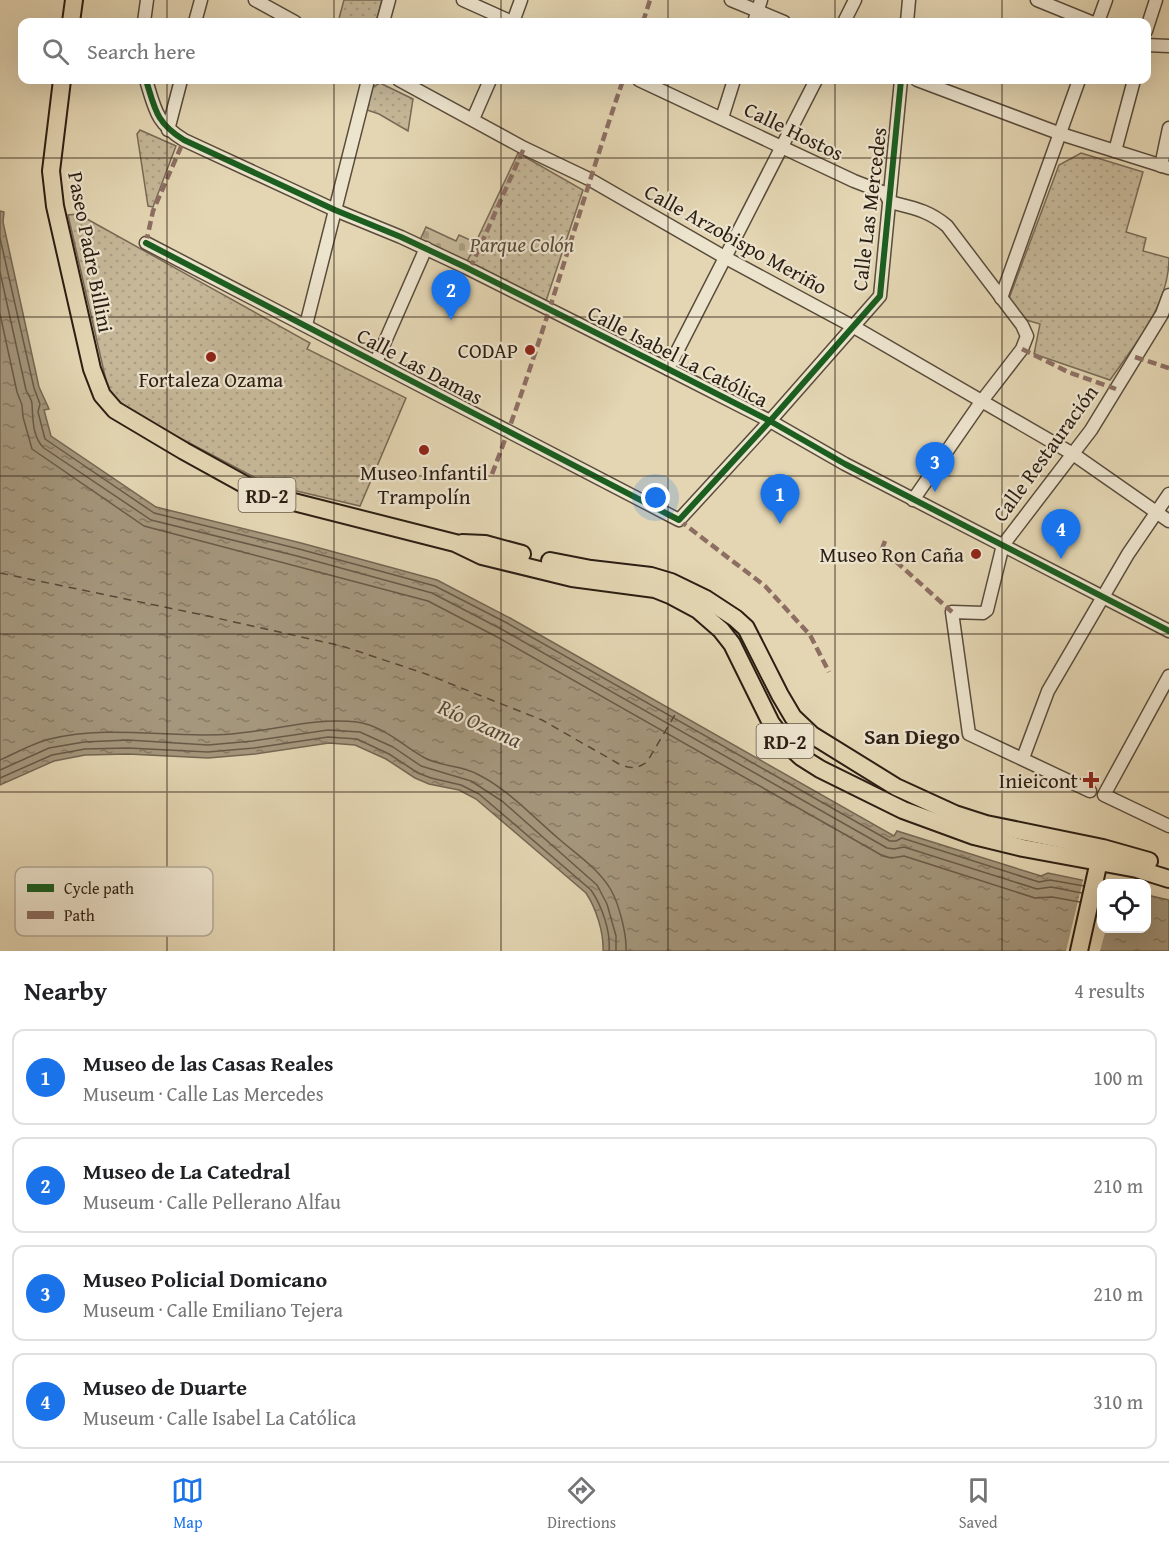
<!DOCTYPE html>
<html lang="en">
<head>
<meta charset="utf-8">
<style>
  :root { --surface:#fff; --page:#f2f2f2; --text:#202124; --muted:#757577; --line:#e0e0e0; --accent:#1a73e8 }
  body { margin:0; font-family:"Gentium Book Plus",serif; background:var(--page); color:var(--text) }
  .controls { position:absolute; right:18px; bottom:18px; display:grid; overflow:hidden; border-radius:12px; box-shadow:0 6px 24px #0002 }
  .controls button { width:54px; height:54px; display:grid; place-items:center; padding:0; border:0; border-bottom:2px solid var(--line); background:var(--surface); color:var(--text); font:30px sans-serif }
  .you { position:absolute; left:656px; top:498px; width:21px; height:21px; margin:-15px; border:4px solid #fff; border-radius:50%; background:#1a73e8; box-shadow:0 0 0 9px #1a73e833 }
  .badge { display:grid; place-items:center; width:39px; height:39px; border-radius:50%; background:var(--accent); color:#fff; font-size:20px; font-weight:700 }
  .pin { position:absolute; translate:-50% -50px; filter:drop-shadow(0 2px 3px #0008) }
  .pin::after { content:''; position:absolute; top:32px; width:21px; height:18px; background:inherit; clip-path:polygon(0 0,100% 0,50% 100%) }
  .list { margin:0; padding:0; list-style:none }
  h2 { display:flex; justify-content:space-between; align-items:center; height:78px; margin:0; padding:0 24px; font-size:26px }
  h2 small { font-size:20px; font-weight:400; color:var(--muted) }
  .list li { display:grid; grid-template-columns:39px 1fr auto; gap:18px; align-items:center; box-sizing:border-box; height:96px; margin:0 12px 12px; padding:0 12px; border:2px solid var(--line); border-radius:12px }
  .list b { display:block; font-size:22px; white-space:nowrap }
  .list p { margin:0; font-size:20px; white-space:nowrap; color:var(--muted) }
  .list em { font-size:20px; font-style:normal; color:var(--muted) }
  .icon { flex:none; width:33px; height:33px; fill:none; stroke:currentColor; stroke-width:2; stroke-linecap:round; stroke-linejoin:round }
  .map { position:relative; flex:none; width:1169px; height:951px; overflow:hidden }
  .search { position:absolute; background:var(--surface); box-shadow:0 6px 24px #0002; left:18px; right:18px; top:18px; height:66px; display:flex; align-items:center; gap:15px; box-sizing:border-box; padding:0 21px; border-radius:12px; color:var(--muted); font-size:22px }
  .sheet { height:510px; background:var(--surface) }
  nav { display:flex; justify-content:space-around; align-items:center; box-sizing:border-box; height:84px; border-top:2px solid var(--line); background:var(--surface); font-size:16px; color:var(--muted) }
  nav a { display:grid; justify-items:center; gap:3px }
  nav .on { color:var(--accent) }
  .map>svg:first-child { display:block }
  .green { fill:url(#green-dots); stroke:#786a56; stroke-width:1.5 }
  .cemetery { fill:url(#cemetery-stones); stroke:#786a56; stroke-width:1.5 }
  .water { fill:url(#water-ripples); stroke:#746753; stroke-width:1.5 }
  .pier { fill:#e4d6b3 }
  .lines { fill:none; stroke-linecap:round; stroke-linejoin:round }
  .shore { stroke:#685a48; stroke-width:1.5 }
  .ferry { stroke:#564838; stroke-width:1.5; stroke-dasharray:8 6; stroke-linecap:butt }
  .minor-casing { stroke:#594c3b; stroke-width:15 }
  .major-casing { stroke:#2b1e13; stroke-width:20 }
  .minor { stroke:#ede4ce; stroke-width:12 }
  .major { stroke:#e4d6b3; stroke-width:16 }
  .quiet { stroke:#8d6e63; stroke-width:4.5; stroke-dasharray:9 4.5; stroke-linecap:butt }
  .cycleway-casing { stroke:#ede4ce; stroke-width:10 }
  .cycleway { stroke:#1b5e20; stroke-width:6 }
  .grid { fill:none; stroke:#2b1e13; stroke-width:1.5; stroke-opacity:0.55 }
  .poi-dot { fill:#8f2418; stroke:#ede4ce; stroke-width:2 }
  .labels { text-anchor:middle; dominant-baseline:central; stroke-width:4.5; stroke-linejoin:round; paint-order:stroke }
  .shield { fill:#ede4ce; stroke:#65594b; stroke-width:1.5 }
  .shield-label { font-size:20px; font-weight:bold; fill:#2b1e13 }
  .street-label { font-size:21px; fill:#2b1e13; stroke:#ede4ce }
  .park-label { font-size:21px; font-style:italic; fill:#594c3b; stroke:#ede4ce }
  .poi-label { font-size:21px; fill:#2b1e13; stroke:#ede4ce; text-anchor:end }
  .water-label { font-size:22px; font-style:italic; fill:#564838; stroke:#ede4ce }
  .neighbourhood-label { font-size:22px; font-weight:bold; fill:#2b1e13; stroke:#ede4ce }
  .key { fill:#ede4ce; stroke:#b3a996; stroke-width:1.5 }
  .key-label { font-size:16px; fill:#2b1e13 }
</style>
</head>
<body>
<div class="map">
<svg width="1169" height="951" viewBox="0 0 1169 951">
  <defs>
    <pattern id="green-dots" width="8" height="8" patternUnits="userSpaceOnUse" patternTransform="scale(1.5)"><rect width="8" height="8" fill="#c5b798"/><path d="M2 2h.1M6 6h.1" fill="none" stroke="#a99d82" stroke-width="1.8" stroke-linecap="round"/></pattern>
    <pattern id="cemetery-stones" width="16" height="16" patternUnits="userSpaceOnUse" patternTransform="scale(1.5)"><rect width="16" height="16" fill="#c5b798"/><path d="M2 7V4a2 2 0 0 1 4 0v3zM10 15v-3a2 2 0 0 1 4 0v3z" fill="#a99d82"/></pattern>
    <pattern id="water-ripples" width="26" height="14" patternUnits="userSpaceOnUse" patternTransform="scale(1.5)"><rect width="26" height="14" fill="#a5977d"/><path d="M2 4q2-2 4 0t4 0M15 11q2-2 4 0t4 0" fill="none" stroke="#877b65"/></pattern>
  </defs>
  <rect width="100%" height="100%" fill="#e4d6b3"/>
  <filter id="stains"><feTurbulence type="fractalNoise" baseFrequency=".00333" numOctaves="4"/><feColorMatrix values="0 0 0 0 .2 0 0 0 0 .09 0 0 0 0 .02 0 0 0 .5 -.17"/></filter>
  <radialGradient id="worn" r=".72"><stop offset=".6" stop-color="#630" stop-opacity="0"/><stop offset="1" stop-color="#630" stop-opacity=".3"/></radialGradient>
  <g class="green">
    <path d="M344 0H382L376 22H338Z"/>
    <path d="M380 83 413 99 408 131 379 114 367 110 371 88Z"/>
    <path d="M140 130 176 146 153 207 148 206 137 134Z"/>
    <path d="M518 153 583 190 545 304 466 263Z"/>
    <path d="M1081 153 1143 172 1126 232 1146 238 1143 251 1169 258C1169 305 1135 344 1110 380L1034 354 1040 324 1023 319 1008 301 1059 165Z"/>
    <path d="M78 214 310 343 307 349 406 398 360 506 267 484 127 410 108 389 68 215Z"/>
  </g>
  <path class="cemetery" d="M426 227 456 241 459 235 477 243 466 263 420 240Z"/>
  <path class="water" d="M0 211 4 212 3 222 39 387 49 409 44 410 51 436 156 507 301 543 437 580 510 618 894 836 897 831 1041 876 1048 873 1101 884 1102 928H1146L1147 895 1169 900V951H603C604 933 596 908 586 893L476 799 459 790 429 784 415 778 386 759 355 745 329 743 255 754 208 758 128 754 85 755 54 761 0 785Z"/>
  <path class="pier" d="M1084 876 1102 881 1104 883 1102 884V928L1106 929 1100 951H1066Z"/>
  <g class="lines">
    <g class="shore">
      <path d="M0 238 34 388 40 404 38 412 45 439 154 513 299 549 435 586 507 623 890 841H896L902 838 1039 882 1050 880 1084 886"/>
      <path d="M0 272 26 390C28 394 32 400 32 404 33 418 32 437 44 448L151 520 297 556 432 593 503 630 887 848 894 849 904 847 1037 889 1051 887 1082 893"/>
      <path d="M0 314 17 392 22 405 23 417 32 449 144 526 428 601 499 638 883 856 892 858 904 856 1035 898 1052 897 1080 902"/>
      <path d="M0 760C16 753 33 743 50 739 111 724 170 739 231 734 273 731 315 717 357 722 384 726 403 746 425 758 442 767 461 765 477 774 508 789 533 817 559 839 576 854 599 869 611 890 619 904 627 935 626 951"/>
      <path d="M0 770 49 748 84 742 128 740 208 745 253 741 328 730 360 732 393 747 421 766 471 781 502 801 597 885 607 904 616 936V951"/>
      <path d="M0 778 52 755 85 749 128 748 208 752 254 748 328 737 357 739 389 754 418 773 431 778 461 785 479 794 591 890C602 906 611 932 609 951"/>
    </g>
    <path class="ferry" d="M0 573 203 615 342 646 426 674 542 720 619 764C631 769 637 769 647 762L676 713"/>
    <defs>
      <g id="minor">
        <path d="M255 0 295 22"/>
        <path d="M463 0 512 22"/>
        <path d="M731 0 784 22"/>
        <path d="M1037 0 1091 22"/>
        <path d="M144 22 147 0"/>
        <path d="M195 22 201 0"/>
        <path d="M383 22 389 0"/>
        <path d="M513 22 521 0"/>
        <path d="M754 22 761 0"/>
        <path d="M844 22 855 0"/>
        <path d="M907 22 909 0"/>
        <path d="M1098 22 1106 0"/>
        <path d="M1146 31 1156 0"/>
        <path d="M1146 45 1169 46"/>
        <path d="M146 80C155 109 156 123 184 140L335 210 401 237 465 267 668 369 770 421 845 464 1169 631"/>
        <path d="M399 80 524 148 589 179 726 258 854 327 1073 454 1169 521"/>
        <path d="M639 80 854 181 885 193 890 202C913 208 928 210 947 226L1022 325 1027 336 1022 349 981 402 913 500"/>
        <path d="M917 80 1061 134 1169 168"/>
        <path d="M722 118 734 80"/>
        <path d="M473 119 490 80"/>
        <path d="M168 130 181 80"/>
        <path d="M1115 151 1134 80"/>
        <path d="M1161 166 1169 128"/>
        <path d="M146 243 679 520 770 421 880 296 901 80"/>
        <path d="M1001 298 1079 80"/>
        <path d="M306 325 368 80"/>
        <path d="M376 362 426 248"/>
        <path d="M668 369 816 80"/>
        <path d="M1169 676 1104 795 1169 826"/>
        <path d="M1023 758 1048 691 1128 554 1169 494"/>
        <path d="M1090 791 969 734 952 612 983 613 987 610 1003 545 1091 430 1162 314 1169 295"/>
      </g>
      <g id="major">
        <path d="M71 22 74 0"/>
        <path d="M62 80 51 171 55 206 92 369 102 395 115 410 184 451 251 488 270 496 455 543 482 556 572 578 655 589 670 595 698 610 721 630 732 644 771 723 786 743 801 757 820 769 903 810 974 836 1023 848 1137 869 1169 879"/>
        <path d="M462 543 485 544 522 554"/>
        <path d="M550 561 591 569 651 576 671 582 706 599 735 618 746 628 780 695 793 717 812 735 896 787 955 814 986 824 1103 848 1149 861"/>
        <path d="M1079 951 1101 852"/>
      </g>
    </defs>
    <use href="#minor" class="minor-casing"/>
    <use href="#major" class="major-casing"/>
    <use href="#minor" class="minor"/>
    <use href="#major" class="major"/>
    <g class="quiet">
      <path d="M643 22 650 0"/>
      <path d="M146 243 153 211 184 140"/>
      <path d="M470 269 524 148"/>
      <path d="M1022 349 1068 372 1116 389"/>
      <path d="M1135 357 1169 368"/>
      <path d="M492 474C542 345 578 211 623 80"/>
      <path d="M679 520 765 586 810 635 829 672"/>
      <path d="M885 541 882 549 952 612"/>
    </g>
    <defs>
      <g id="cycleway">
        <path d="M146 80C155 109 156 123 184 140L335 210 401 237 465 267 668 369 770 421 845 464 1169 631"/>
        <path d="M146 243 679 520 770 421 880 296 901 80"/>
      </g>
    </defs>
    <use href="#cycleway" class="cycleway-casing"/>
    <use href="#cycleway" class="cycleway"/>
  </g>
  <path class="grid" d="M167 0V22M334 0V22M501 0V22M668 0V22M835 0V22M1002 0V22M167 80V951M334 80V951M501 80V951M668 80V951M835 80V951M1002 80V951M0 158H1169M0 317H1169M0 476H1169M0 634H1169M0 792H1169"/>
  <g class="poi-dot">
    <circle cx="530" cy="350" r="6"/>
    <circle cx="211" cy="357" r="6"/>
    <circle cx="424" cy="450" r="6"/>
    <circle cx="976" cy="554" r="6"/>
    <path d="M1088 771h6v6h6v6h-6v6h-6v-6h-6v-6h6z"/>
  </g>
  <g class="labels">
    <g class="shield">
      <rect x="238.5" y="478" width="57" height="34" rx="4.5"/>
      <rect x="756.5" y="724" width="57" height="34" rx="4.5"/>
    </g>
    <g class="shield-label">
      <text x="267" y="495">RD-2</text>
      <text x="785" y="741">RD-2</text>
    </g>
    <g class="street-label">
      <text transform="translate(794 131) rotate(26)">Calle Hostos</text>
      <text transform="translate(869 209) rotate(-83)">Calle Las Mercedes</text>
      <text transform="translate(736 239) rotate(29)">Calle Arzobispo Meriño</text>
      <text transform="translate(91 252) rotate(79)">Paseo Padre Billini</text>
      <text transform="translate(678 356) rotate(27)">Calle Isabel La Católica</text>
      <text transform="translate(420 366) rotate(28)">Calle Las Damas</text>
      <text transform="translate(1045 453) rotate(-54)">Calle Restauración</text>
    </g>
    <g class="park-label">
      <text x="522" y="244">Parque Colón</text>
    </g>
    <g class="poi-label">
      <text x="518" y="350">CODAP</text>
      <text x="211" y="379" text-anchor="middle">Fortaleza Ozama</text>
      <text x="424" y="472" text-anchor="middle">Museo Infantil<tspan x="424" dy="24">Trampolín</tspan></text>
      <text x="964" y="554">Museo Ron Caña</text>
      <text x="1078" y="780">Inieicont</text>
    </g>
    <g class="water-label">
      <text transform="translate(480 723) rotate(24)">Río Ozama</text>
    </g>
    <g class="neighbourhood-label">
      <text x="912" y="736">San Diego</text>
    </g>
  </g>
  <rect x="15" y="867" width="198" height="69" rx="9" class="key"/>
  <rect x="27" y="884" width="27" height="8" fill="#1b5e20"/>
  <rect x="27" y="911" width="27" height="8" fill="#8d6e63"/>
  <g class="key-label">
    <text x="64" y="894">Cycle path</text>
    <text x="64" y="921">Path</text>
  </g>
  <rect width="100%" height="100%" filter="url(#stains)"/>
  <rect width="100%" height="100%" fill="url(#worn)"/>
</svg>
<div class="controls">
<button><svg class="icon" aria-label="locate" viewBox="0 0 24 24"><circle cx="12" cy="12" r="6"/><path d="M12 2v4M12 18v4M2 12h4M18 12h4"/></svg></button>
</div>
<div class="you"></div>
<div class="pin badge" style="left:780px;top:524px">1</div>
<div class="pin badge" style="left:451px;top:320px">2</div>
<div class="pin badge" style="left:935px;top:492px">3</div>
<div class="pin badge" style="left:1061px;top:559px">4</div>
<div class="search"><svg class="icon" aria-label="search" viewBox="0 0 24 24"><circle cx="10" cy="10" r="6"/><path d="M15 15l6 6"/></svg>Search here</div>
</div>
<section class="sheet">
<h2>Nearby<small>4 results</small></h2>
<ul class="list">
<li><span class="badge">1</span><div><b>Museo de las Casas Reales</b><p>Museum · Calle Las Mercedes</p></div><em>100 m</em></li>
<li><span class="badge">2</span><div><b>Museo de La Catedral</b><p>Museum · Calle Pellerano Alfau</p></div><em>210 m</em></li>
<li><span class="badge">3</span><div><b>Museo Policial Domicano</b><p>Museum · Calle Emiliano Tejera</p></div><em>210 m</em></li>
<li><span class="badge">4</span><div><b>Museo de Duarte</b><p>Museum · Calle Isabel La Católica</p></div><em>310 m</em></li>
</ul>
</section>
<nav>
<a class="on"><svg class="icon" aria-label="map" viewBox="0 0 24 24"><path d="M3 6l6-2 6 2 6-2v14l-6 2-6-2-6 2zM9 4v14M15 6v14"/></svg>Map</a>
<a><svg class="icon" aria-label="directions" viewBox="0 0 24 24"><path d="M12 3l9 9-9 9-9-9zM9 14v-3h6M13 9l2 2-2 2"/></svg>Directions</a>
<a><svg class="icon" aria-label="saved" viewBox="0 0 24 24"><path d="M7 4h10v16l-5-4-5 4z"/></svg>Saved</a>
</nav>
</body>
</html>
